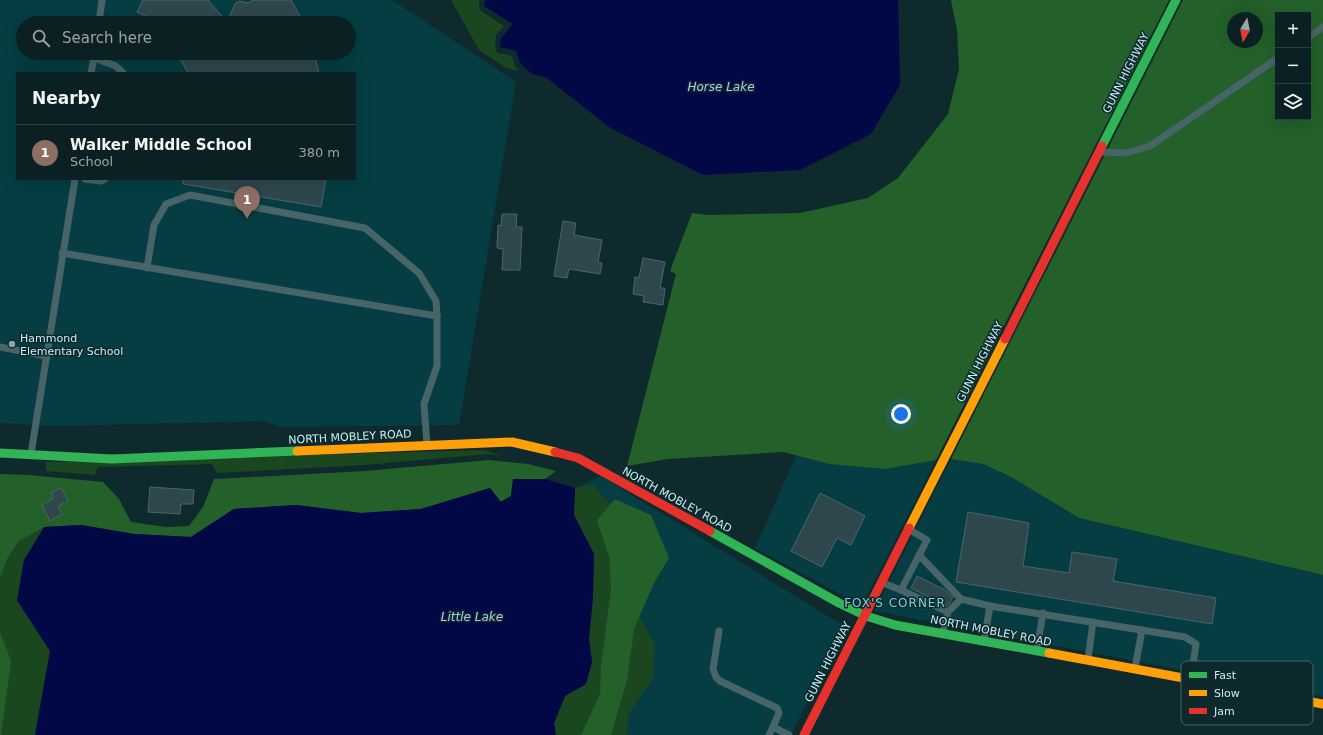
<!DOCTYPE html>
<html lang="en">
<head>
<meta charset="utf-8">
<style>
  :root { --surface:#0b2022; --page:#14282a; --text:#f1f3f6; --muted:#9aa3a5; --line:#2b3e40; --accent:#86a9ad }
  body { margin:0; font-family:"DejaVu Sans",sans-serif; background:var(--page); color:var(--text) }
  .controls { position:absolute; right:12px; top:12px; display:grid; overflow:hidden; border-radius:0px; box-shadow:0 4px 16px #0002 }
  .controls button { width:36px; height:36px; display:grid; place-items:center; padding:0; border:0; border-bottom:1px solid var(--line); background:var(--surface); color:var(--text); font:20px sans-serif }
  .compass { position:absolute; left:1227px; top:12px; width:36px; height:36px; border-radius:50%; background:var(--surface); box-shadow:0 4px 16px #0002; rotate:190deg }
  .you { position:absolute; left:901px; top:414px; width:14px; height:14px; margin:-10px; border:3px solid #fff; border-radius:50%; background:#1a73e8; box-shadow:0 0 0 6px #1a73e833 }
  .badge { display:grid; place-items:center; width:26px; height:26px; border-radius:50%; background:var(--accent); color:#fff; font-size:13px; font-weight:700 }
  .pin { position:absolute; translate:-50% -33px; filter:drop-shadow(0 1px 2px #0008) }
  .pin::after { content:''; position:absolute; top:21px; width:14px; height:12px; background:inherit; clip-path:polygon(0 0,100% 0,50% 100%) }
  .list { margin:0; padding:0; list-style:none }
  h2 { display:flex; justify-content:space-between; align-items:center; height:52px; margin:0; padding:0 16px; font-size:17px }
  h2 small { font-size:13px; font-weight:400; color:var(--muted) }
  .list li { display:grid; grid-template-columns:26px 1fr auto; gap:12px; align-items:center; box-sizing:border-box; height:56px; padding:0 16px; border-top:1px solid var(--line) }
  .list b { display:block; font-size:15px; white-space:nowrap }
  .list p { margin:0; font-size:13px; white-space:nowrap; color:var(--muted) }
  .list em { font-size:13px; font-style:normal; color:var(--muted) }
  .icon { flex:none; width:22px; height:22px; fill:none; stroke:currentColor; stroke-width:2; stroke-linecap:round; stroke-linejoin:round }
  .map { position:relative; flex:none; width:1323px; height:735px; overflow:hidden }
  .search { position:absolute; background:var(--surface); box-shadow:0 4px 16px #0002; left:16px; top:16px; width:340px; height:44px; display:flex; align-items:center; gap:10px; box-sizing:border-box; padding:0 14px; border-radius:22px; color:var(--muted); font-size:15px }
  .panel { position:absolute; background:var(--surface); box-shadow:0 4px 16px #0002; left:16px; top:72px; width:340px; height:108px; border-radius:0px }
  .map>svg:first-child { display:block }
  .built { fill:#053d42; fill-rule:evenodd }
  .green { fill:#1b4720 }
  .forest { fill:#23602a; fill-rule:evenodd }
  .water { fill:#010845 }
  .building { fill:#2e474d; stroke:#4b656c }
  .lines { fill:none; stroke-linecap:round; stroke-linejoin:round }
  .lane { stroke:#476467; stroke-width:7 }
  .fast { stroke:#30b455; stroke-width:9 }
  .slow { stroke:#ff9f0a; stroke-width:9 }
  .jam { stroke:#e5322d; stroke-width:9 }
  .poi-dot { fill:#86a9ad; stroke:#0e292c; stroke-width:1.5 }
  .labels { text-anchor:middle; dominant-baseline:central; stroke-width:3; stroke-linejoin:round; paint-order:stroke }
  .street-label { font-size:11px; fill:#c6eef2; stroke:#0e292c }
  .poi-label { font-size:11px; fill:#c6eef2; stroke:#0e292c; text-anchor:start }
  .water-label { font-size:12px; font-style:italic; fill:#b2c5ec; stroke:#0e292c }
  .neighbourhood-label { font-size:12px; letter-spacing:1px; fill:#7ed3db; stroke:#0e292c }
  .key { fill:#0e292c; stroke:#456467; stroke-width:1 }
  .key-label { font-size:11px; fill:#c6eef2 }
</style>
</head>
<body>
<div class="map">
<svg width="1323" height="735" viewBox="0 0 1323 735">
  <rect width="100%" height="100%" fill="#0f2a2d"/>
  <g class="built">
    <path d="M0 0H392L516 82 459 425 282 427 263 421 53 426 0 423ZM23 23H349V53H23ZM17 73H355V179H17Z"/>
    <path d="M796 456 829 464 936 460 862 606 755 548Z"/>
    <path d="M951 459 983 464 1011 477 1079 518 1323 575V697L874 611Z"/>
    <path d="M601 476 844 626 791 735H556L565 696 586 684 592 662 589 639 593 597 594 554 574 515 575 488Z"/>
  </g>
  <g class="green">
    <path d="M451 0H479V7L481 11 504 26 496 35 495 49 498 53 512 56 515 67 519 71 506 68 479 50Z"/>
    <path d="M484 450 503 456 488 454 365 465 217 473 212 464 99 467 96 470 95 475 46 471V462Z"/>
    <path d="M0 475 58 492 17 600 50 651 35 735H0Z"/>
    <path d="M593 485 616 511 636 580 640 618 654 643 653 678 629 713 626 735H556L554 723 565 696 586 684 592 662 589 639 593 597 594 554 574 515 575 488Z"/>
  </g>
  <g class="forest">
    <path d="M951 0H1169L936 460 885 469 829 464 783 452 668 459 627 466 676 274 670 271 692 213 708 215 800 213 868 198 898 178 948 114 959 69 957 30Z"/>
    <path d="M1183 0H1323V575L1079 518 1011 477 983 464 951 459ZM1278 15H1308V117H1278ZM1233 18H1257V42H1233Z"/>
    <path d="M489 460 528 464 556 471 545 479H513L511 496 500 502 490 488 421 509 361 513 296 505 234 509 191 537 134 534 81 525 44 527 19 541 8 557 0 577V474L29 475 103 482 119 499 131 522 166 527 189 526 203 507 214 479 365 471Z"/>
    <path d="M615 499 651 515 669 558 654 583 634 629 627 680 611 735H581L600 694 601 666 611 589 609 556 597 520Z"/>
    <path d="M0 632 11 661 1 735H0Z"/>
  </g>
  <g class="water">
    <path d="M485 0H898L900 85 871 134 800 170 703 175 609 127 547 78 532 74 520 63 516 51 500 47 501 38 513 24 484 6Z"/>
    <path d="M513 479H545L575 488 574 515 594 554 593 597 589 639 592 662 586 684 565 696 554 723 556 735H35L50 651 17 600 24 560 44 527 81 525 134 534 191 537 234 509 296 505 361 513 421 509 490 488 501 502 511 496Z"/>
  </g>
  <g class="building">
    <path d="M143 0H208L227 22 235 4 239 1 248 3 253 0H291L304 23H156L150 18 137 12Z"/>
    <path d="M177 53H314L319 73H188Z"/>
    <path d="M183 179H326L321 207 183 184Z"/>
    <path d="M502 214H517L516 227H522L520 270H502L503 249 497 248 498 225 501 226Z"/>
    <path d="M563 221 576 223 574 235 602 240 598 262 602 263 600 274 569 269 567 278 554 276Z"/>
    <path d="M643 258 665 262 660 288H665L663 305 643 302 644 296 633 294 635 277 639 278Z"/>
    <path d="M150 487 194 490 193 504H181L180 514 148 512Z"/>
    <path d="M61 488 68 501 58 506 62 514 50 521 42 505 54 498 51 493Z"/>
    <path d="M820 493 865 516 851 545 837 538 822 567 791 551Z"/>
    <path d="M968 512 1029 523 1023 566 1069 573 1072 552 1117 559 1113 581 1216 598 1212 624 956 582Z"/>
    <path d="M917 576 945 590 953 597 949 604 947 606 911 588Z"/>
  </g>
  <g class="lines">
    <g class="lane">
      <path d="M99 23 102 0"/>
      <path d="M1308 37 1323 27"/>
      <path d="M94 58 116 66 123 73"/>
      <path d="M91 73 95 53"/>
      <path d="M1102 152 1126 153 1150 146 1278 58"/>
      <path d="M85 179 101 181 105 179"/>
      <path d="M62 253 437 316 436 301 419 273 365 228 190 195 166 204 154 225 147 268"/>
      <path d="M0 347 46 356"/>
      <path d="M427 445 424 404 437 366V316"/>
      <path d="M31 454 75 179"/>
      <path d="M910 530 927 540 901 590 948 612"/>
      <path d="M919 555 961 599"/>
      <path d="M883 583 901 590"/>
      <path d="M719 631 713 669 716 677 720 681 777 708 779 713 773 727"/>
      <path d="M943 633 948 612 961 599 990 606"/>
      <path d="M984 641 990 606 1185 637 1196 644 1191 678"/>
      <path d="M1037 649 1043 613"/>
      <path d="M1088 659 1093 622"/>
      <path d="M1135 668 1142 630"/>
      <path d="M769 735 773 727 789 735"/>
    </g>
    <g class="fast">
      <path d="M1102 146 1176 0"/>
      <path d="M0 453 112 459 297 451"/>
      <path d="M710 531 839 603 866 616 895 625 1049 653"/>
    </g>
    <g class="slow">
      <path d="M297 451 512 442 555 452"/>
      <path d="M909 528 1005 339"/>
      <path d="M1049 653 1323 704"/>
    </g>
    <g class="jam">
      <path d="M1005 339 1102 146"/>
      <path d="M555 452 578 458 710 531"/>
      <path d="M804 735 909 528"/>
    </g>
  </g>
  <circle class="poi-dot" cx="12" cy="344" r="4"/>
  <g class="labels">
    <g class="street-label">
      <text transform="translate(1126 73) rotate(-63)">GUNN HIGHWAY</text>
      <text transform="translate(980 362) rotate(-63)">GUNN HIGHWAY</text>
      <text transform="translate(350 437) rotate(-3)">NORTH MOBLEY ROAD</text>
      <text transform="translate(677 500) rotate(29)">NORTH MOBLEY ROAD</text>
      <text transform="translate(991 631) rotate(11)">NORTH MOBLEY ROAD</text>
      <text transform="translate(828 662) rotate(-63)">GUNN HIGHWAY</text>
    </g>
    <g class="poi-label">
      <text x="20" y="338">Hammond<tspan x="20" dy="13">Elementary School</tspan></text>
    </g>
    <g class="water-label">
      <text x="721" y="87">Horse Lake</text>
      <text x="472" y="617">Little Lake</text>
    </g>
    <g class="neighbourhood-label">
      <text x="895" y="603">FOX'S CORNER</text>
    </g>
  </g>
  <rect x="1181" y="661" width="132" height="64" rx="6" class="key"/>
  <rect x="1189" y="672" width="18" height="6" fill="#30b455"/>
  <rect x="1189" y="690" width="18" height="6" fill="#ff9f0a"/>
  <rect x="1189" y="708" width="18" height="6" fill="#e5322d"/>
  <g class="key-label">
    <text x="1214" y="679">Fast</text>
    <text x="1214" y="697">Slow</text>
    <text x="1214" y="715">Jam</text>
  </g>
</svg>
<div class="controls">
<button>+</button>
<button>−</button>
<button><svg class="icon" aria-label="layers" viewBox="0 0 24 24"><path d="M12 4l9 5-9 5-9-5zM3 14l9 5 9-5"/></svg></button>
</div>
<svg class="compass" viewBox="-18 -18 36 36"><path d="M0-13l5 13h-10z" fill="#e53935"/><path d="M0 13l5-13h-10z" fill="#9aa3a5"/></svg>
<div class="you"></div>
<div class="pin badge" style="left:247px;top:219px;background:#8d6e63">1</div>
<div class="search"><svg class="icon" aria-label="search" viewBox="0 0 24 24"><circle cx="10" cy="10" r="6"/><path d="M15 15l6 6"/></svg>Search here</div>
<section class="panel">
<h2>Nearby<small></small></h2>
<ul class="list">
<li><span class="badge" style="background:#8d6e63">1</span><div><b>Walker Middle School</b><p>School</p></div><em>380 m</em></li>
</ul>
</section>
</div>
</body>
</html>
